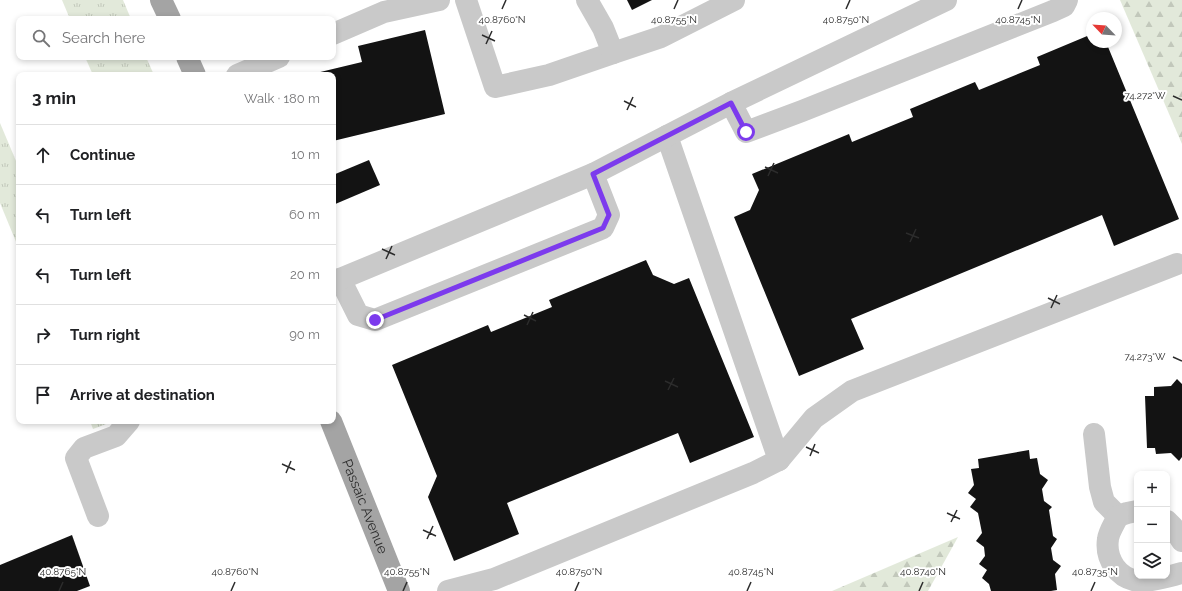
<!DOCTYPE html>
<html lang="en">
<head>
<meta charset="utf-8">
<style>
  :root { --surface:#fff; --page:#f6f6f6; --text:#202124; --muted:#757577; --line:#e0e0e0 }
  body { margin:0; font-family:Raleway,sans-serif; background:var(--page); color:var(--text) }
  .controls { position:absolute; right:12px; bottom:12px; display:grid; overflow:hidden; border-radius:8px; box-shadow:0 2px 6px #0003 }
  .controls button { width:36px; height:36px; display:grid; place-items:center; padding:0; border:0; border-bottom:1px solid var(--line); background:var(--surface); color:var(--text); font:20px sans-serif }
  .compass { position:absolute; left:1086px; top:12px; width:36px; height:36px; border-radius:50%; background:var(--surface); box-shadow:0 2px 6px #0003; rotate:295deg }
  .stop { position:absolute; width:12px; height:12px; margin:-9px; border:3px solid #7c3aed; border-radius:50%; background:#fff }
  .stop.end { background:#7c3aed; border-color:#fff; box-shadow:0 1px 4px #0008 }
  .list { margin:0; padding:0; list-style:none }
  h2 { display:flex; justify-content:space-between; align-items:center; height:52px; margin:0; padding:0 16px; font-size:17px }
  h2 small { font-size:13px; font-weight:400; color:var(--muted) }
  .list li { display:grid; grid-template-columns:26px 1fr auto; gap:12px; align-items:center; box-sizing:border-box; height:60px; padding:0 16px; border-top:1px solid var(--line) }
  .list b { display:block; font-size:15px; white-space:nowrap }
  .list em { font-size:13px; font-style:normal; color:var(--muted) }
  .icon { flex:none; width:22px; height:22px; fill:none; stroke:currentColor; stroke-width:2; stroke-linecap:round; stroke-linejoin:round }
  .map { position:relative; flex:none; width:1182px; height:591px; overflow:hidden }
  .search { position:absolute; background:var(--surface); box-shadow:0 2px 6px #0003; left:16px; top:16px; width:320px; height:44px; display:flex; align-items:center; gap:10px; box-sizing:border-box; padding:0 14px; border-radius:8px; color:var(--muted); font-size:15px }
  .panel { position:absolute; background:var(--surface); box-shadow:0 2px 6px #0003; left:16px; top:72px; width:320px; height:352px; border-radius:8px }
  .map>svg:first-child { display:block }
  .grass { fill:url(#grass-tufts) }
  .forest { fill:url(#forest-firs) }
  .building { fill:#131313 }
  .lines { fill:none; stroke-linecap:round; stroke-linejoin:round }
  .minor { stroke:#c9c9c9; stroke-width:22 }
  .major { stroke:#a4a4a4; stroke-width:22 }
  .route { stroke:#7c3aed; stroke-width:5 }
  .ticks { fill:none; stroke:#2c2c2c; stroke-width:1.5 }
  .labels { text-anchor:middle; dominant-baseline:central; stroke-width:4; stroke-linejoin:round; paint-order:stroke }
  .street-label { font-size:14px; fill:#2c2c2c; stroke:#fff }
  .ticks-label { font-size:10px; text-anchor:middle; fill:#2c2c2c; stroke:#fff; stroke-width:4; stroke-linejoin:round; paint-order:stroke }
</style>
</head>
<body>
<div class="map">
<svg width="1182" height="591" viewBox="0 0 1182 591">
  <defs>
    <pattern id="grass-tufts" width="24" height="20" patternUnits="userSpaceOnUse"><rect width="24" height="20" fill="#e2e9da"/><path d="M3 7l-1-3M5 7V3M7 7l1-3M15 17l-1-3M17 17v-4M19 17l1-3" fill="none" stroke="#c2c8bb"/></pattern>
    <pattern id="forest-firs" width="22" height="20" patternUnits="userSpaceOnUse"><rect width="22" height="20" fill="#e2e9da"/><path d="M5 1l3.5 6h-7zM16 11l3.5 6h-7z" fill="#c2c8bb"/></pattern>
  </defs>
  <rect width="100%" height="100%" fill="#fff"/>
  <g class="grass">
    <path d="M62 0H123L131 19H70Z"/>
    <path d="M85 57H146L154 75H93Z"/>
    <path d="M0 123 19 168V249L0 203Z"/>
    <path d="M90 421H114L93 429Z"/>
  </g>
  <g class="forest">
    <path d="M1120 0H1182V144Z"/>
    <path d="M958 537 928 591H832Z"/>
  </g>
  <g class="building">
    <path d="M627 0H652L632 10Z"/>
    <path d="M425 30 445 114 333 141V75L312 74 362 62 358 46Z"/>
    <path d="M1092 34V42H1106L1179 219 1114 246 1102 215 851 319 864 349 799 376 734 217 750 210 759 190 752 174 849 134 852 142 913 117 910 109 975 82 979 90 1040 65 1037 57Z"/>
    <path d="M369 160 380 185 333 205V175Z"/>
    <path d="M646 260 653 275 674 284 689 278 754 437 690 463 678 433 507 503 519 534 454 561 428 497 437 476 392 365 488 325 491 332 552 307 549 300Z"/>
    <path d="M1177 379 1182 384V457L1179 461 1171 453 1156 454 1155 448H1147L1145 396H1154V387L1171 386Z"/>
    <path d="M1029 450 1030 459 1037 458 1040 474 1048 480 1042 489 1044 501 1052 507 1049 510 1053 536 1057 539 1051 548 1053 560 1061 566 1055 574 1057 590 1051 591H991L989 584 982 578 987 570 979 564 985 556 984 547 976 541 982 533 978 513 970 507 976 499 968 493 974 485 971 469 979 468 978 459Z"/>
    <path d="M72 535 90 586 77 591H0V565Z"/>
  </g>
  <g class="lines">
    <g class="minor">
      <path d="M466 0 495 87 549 75 613 53"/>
      <path d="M587 0 603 28 613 53 661 37 734 0"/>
      <path d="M333 34 384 12 439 0"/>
      <path d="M237 75 279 57"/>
      <path d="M731 103 746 132 802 111 1053 11 1064 6 1067 0"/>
      <path d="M667 136 779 460"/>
      <path d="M340 279 358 315 375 320 603 228 609 215 593 174"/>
      <path d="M333 282 593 174 731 103 946 0"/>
      <path d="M1094 434 1100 487 1104 502 1118 516 1127 513 1137 511"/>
      <path d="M98 516 76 458 84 448 116 436 129 421"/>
      <path d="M1118 516C1115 523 1109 531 1108 539 1105 559 1118 579 1139 581 1151 582 1170 576 1182 573"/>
      <path d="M1167 521 1173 527 1182 541"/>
      <path d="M448 591 494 579 753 473 779 460 814 418 852 391 1177 264"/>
    </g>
    <g class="major">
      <path d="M161 0 170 19"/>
      <path d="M187 57 195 75"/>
      <path id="s1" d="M331 421 399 591"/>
    </g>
  </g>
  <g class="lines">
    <path class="route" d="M375 320 603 228 609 215 593 174 731 103 746 132"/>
  </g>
  <path class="ticks" d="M502 9 506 0M674 9 678 0M846 9 850 0M1018 9 1022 0M482 35 495 41M486 44 492 31M1173 96 1182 100M624 101 636 107M627 110 633 97M765 167 778 173M768 176 774 163M906 233 919 238M910 242 916 229M382 249 395 255M386 259 392 246M1048 298 1060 304M1051 308 1057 295M524 315 536 321M527 325 533 312M1173 357 1182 361M665 381 678 387M668 390 674 378M806 447 819 453M810 456 815 444M282 464 295 470M286 473 291 461M947 513 960 519M951 522 957 510M423 530 436 536M427 539 433 526M59 591 63 582M231 591 235 582M403 591 407 582M575 591 579 582M747 591 751 582M919 591 923 582M1091 591 1095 582"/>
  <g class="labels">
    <g class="street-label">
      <text stroke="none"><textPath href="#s1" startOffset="92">Passaic Avenue</textPath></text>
    </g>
  </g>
  <g class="ticks-label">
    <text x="502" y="23">40.8760°N</text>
    <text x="674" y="23">40.8755°N</text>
    <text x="846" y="23">40.8750°N</text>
    <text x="1018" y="23">40.8745°N</text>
    <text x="1145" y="99">74.272°W</text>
    <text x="1145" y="360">74.273°W</text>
    <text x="63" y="575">40.8765°N</text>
    <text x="235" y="575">40.8760°N</text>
    <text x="407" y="575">40.8755°N</text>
    <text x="579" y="575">40.8750°N</text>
    <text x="751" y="575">40.8745°N</text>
    <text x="923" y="575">40.8740°N</text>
    <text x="1095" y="575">40.8735°N</text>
  </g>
</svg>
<div class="controls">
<button>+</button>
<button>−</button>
<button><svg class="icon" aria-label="layers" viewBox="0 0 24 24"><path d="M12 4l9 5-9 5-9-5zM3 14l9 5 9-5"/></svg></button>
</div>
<svg class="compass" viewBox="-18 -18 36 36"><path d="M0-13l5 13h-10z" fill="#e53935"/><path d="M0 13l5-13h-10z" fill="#757577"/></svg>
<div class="stop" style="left:746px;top:132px"></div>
<div class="stop end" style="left:375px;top:320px"></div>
<div class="search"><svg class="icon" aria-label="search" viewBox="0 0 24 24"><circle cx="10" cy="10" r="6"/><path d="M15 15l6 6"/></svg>Search here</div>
<section class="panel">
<h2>3 min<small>Walk · 180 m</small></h2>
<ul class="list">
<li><svg class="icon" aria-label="ahead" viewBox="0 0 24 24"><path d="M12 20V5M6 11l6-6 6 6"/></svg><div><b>Continue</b></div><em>10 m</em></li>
<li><svg class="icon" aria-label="left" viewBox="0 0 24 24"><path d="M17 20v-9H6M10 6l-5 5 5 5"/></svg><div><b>Turn left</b></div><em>60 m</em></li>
<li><svg class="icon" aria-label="left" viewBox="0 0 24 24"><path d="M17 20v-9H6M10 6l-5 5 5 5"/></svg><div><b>Turn left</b></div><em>20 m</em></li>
<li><svg class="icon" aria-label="right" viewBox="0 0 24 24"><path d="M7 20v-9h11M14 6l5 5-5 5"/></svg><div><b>Turn right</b></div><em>90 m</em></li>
<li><svg class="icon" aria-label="arrive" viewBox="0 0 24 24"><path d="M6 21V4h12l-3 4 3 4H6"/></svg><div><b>Arrive at destination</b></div></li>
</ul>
</section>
</div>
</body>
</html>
